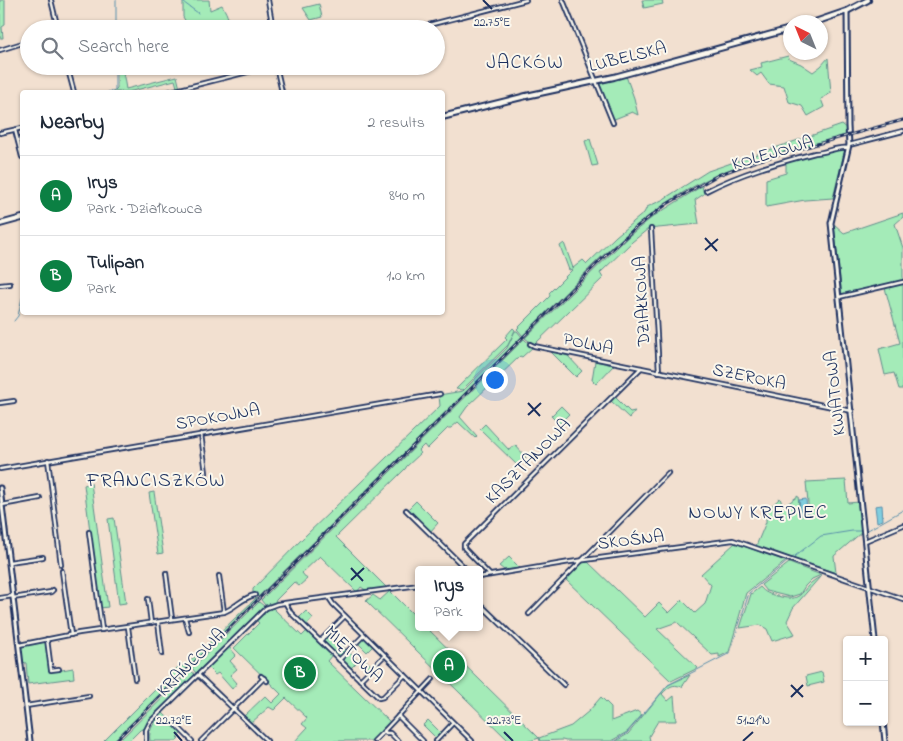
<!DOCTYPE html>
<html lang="en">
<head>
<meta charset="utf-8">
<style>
  :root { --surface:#fff; --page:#f6f6f7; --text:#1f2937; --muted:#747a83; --line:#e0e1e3; --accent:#0b8043 }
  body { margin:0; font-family:"Indie Flower",sans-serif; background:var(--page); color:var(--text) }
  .controls { position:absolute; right:15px; bottom:15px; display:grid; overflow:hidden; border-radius:5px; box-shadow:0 1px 4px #0004 }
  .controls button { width:45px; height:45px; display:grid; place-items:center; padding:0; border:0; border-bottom:1px solid var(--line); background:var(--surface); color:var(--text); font:25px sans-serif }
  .compass { position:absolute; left:783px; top:15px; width:45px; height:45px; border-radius:50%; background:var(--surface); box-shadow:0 1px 4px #0004; rotate:317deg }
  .you { position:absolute; left:494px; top:379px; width:18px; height:18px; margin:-12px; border:4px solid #fff; border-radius:50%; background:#1a73e8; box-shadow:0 0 0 8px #1a73e833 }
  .badge { display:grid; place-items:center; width:32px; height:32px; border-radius:50%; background:var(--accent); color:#fff; font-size:16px; font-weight:700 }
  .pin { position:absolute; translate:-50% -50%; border:2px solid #fff; box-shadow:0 1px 5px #0006 }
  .popup { position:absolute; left:415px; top:566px; width:68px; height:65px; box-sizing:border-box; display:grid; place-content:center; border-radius:5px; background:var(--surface); filter:drop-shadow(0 1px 4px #0005); font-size:16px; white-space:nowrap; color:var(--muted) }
  .popup b { font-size:19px; color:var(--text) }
  .popup::after { content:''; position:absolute; left:50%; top:100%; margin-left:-10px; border:10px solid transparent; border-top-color:var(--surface) }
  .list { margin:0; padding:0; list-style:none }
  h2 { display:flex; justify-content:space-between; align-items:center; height:65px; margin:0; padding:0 20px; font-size:21px }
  h2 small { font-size:16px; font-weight:400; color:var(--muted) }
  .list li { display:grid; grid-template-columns:32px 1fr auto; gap:15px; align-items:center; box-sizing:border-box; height:80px; padding:0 20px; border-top:1px solid var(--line) }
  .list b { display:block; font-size:19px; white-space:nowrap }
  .list p { margin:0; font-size:16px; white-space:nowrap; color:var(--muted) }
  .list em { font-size:16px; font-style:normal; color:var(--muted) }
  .icon { flex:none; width:28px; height:28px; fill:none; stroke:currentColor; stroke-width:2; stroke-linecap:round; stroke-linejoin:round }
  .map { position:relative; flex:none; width:903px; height:741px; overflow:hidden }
  .search { position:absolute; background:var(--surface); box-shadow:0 1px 4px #0004; left:20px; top:20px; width:425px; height:55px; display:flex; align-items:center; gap:12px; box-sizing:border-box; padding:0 18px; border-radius:28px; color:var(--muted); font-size:19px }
  .panel { position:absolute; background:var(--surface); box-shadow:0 1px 4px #0004; left:20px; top:90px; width:425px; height:225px; border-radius:5px }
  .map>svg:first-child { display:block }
  .green { fill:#a4ebb8; stroke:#608d8b }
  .water { fill:#80cdde; stroke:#588eab }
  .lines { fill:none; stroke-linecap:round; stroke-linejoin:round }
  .stream { stroke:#588eab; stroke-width:1 }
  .minor-casing { stroke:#1b2f5e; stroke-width:6 }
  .tertiary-casing { stroke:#1b2f5e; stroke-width:7 }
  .secondary-casing { stroke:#1b2f5e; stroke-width:8 }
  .minor { stroke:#fbf7ec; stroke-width:2.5 }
  .tertiary { stroke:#fbf7ec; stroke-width:3 }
  .secondary { stroke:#fbf7ec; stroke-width:4 }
  .rail-casing { stroke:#1b2f5e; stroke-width:3 }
  .rail { stroke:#fbf7ec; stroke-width:1; stroke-dasharray:4; stroke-linecap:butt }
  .ticks { fill:none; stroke:#1b2f5e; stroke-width:2 }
  .labels { text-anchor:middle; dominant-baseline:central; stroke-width:4; stroke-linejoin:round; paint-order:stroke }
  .street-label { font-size:18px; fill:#1b2f5e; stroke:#fbf7ec }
  .quarter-label { font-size:20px; letter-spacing:1px; fill:#1b2f5e; stroke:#fbf7ec }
  .ticks-label { font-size:12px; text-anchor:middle; fill:#1b2f5e; stroke:#fbf7ec; stroke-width:4; stroke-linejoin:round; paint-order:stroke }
</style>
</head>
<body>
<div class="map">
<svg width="903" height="741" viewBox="0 0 903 741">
  <rect width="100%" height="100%" fill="#f2e0d0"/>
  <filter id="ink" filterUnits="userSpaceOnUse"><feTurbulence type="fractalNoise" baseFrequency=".02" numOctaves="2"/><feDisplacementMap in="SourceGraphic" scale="10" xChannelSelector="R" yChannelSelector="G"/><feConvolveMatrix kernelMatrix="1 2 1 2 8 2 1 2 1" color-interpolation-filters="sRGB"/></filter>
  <g filter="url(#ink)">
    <g class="green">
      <path d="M0 0H5V25L2 27 3 38H0Z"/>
      <path d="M183 0H209L210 10 222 5C226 13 232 21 225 29H190L183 17Z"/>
      <path d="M642 0H662L663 4 644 8Z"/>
      <path d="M319 4 322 17 311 20 303 8Z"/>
      <path d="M788 56 789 59 801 64 813 72 821 66 828 58 831 93 821 99 824 107 808 116 802 106 789 102 784 86 769 84 761 73 757 76 750 70 762 67 761 63Z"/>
      <path d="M117 66H122L126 89 177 76 180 89 159 92 177 87 175 80 128 92H113L117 88Z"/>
      <path d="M626 76 634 98 638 115 632 112 612 120 599 83Z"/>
      <path d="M842 125 846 128 847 135C802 148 755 157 712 177 637 212 581 278 523 336L517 329 550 296 549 293 573 269 569 270 560 246 564 243 573 268 583 260 587 264 616 236 644 213 647 207 662 200 708 171Z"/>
      <path d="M590 139 598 165 592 166 585 141Z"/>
      <path d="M846 145 833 198 805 200 766 207V179L786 173V163Z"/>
      <path d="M702 186 704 194 695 200 699 224 648 229 632 242 600 273 603 278 534 345 525 338 630 235 654 216Z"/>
      <path d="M903 213V217L895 224 903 248V281L842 296 834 224 844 233Z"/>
      <path d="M903 283V389H899L894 373 885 375 879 349 900 343 885 288Z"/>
      <path d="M513 328 515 330 508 345 462 390 456 389 507 339 505 337Z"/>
      <path d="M515 331H517L522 337 258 597 253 593V589L305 536 440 406 439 395 463 391 507 348Z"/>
      <path d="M524 339 533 347 522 357 520 356 467 407 460 417 477 436 475 438 458 422 451 428H448L427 449 424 445 418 451 421 453 406 467V468L336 537 387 588 367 591 361 587 357 592 320 556 302 573 307 579 299 586 294 582 276 600 275 602 265 605 261 600Z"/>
      <path d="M550 351 568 356 582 371 576 377Z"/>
      <path d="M595 361 614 365 596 384 592 380Z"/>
      <path d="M614 396 630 412 635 411 629 418 610 400Z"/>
      <path d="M561 406 569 414 559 424 551 416Z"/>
      <path d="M485 424 509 450 515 445 526 457 518 466 480 429Z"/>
      <path d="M846 480 848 503 859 502 862 532 834 556 836 573 756 546 766 522V511L780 498 783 507 798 496 800 516 809 514 806 482Z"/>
      <path d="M91 483 108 607 100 608 84 485Z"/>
      <path d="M154 492 163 553 158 554 149 493Z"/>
      <path d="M416 501 438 523 430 532 407 510Z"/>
      <path d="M114 518 126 603 119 604 108 519Z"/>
      <path d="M735 543 786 561 746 593 729 652 719 657V654L712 655 677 622 657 629 698 668 671 681 565 579 581 563 588 562 645 617 659 603 669 613 682 600 695 613 705 604 711 585 701 574Z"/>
      <path d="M509 557 520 568 504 570 499 566Z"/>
      <path d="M789 563 821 575 812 579 805 586 800 594 790 597 766 591 761 585Z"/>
      <path d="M820 577 793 608 787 621 795 634 772 641 767 629 760 625 740 628 751 594 760 587C765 593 769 594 777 596 807 604 798 588 820 577Z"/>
      <path d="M390 591 419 620V627H426L539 738 571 726 589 711 601 697 611 707V721L637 711 642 715 627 732 611 741H566L562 740 540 741 539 738 530 741H509L366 601 373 595 380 600Z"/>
      <path d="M256 598 257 600 114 741H104L180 665 186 667V665Z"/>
      <path d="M259 602 264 606 263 608 196 673 192 668Z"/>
      <path d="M273 608 302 636 308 630 332 655 327 661 390 722 372 741H295L307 728 302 724 307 718 286 698 274 710 269 707 251 723 244 716 265 696 272 703 281 694 234 648 259 623 256 620 263 614 264 615V612Z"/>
      <path d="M306 611 313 618 307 625 299 618Z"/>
      <path d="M330 633 346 650 339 657 322 641Z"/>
      <path d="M362 638H365L373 646 367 652 358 643Z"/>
      <path d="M46 641 51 672 73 668 74 678 28 684 26 663 23 662 21 646Z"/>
      <path d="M229 647 236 655 230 661 237 669 230 675 237 683 232 689 218 673 215 675 208 668Z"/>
      <path d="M349 652 358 661 362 657 372 666 367 670 358 661 351 668 342 659Z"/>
      <path d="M191 670 195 675 161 709 145 728 140 730 129 741H119Z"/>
      <path d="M822 672 824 682 808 686 806 676Z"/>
      <path d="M690 675 682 687C672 683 669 687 662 694L668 701 674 696 676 721H658L649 736 650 741H616L628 734 668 685Z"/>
      <path d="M163 713 191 741 182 733 177 737 179 739 177 741H150C148 728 155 722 163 713Z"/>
      <path d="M428 720 441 733 436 738 423 725Z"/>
    </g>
    <g class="water">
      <path d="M806 499 807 514 801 515 799 500Z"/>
      <path d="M882 505 883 520 877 522 875 506Z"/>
    </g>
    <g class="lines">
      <g class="stream">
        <path d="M180 0 198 13"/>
        <path d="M116 29V0"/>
        <path d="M108 92 115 90V66"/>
        <path d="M14 321 18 316 22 298"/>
        <path d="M868 530 903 510"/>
        <path d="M791 559 821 536 852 531H860"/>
        <path d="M614 741 627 733 668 685 730 653 749 593 788 561"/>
      </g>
      <defs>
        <g id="minor">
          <path d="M51 0 58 29"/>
          <path d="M268 0 273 29"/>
          <path d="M563 0 613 123"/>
          <path d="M413 29 526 0"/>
          <path d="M0 50 29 41"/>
          <path d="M67 66 74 92"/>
          <path d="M276 66 282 92"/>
          <path d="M168 92 272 66"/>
          <path d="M15 130 22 157"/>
          <path d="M0 133 22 128"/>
          <path d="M849 145 903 131"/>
          <path d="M706 191C741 173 777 163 815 153 826 153 837 146 848 148"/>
          <path d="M651 229 659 372"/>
          <path d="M0 285 10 284"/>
          <path d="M839 297 903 282"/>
          <path d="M530 344 534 346 852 411"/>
          <path d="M0 403 14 401"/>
          <path d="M201 434 206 473"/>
          <path d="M48 460 61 565"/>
          <path d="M0 469 440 394"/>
          <path d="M2 505 40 498"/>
          <path d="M406 510 467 570"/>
          <path d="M89 532 102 630"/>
          <path d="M865 541 903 525"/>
          <path d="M9 562 43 557"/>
          <path d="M62 571 71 635"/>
          <path d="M166 573 172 619"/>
          <path d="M490 575 464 548V544L641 368"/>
          <path d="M219 576 224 612"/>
          <path d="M479 577 570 562 733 540 903 599"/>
          <path d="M0 598 13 596"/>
          <path d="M13 598 51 592 53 590"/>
          <path d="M329 598 333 604 472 741"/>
          <path d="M148 599 151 623"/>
          <path d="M479 603 564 685"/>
          <path d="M286 604 291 613 379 698 383 697 405 675"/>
          <path d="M529 614 668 473"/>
          <path d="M185 618 189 632"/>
          <path d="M158 622 162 654"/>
          <path d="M128 627 135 679"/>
          <path d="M47 639 51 670 59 669"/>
          <path d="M320 641 345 616"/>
          <path d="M19 645 79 633 224 612C235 608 243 597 255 595"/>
          <path d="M339 660 364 635"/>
          <path d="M198 675 267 741"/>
          <path d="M261 676 267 681"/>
          <path d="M360 680 385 655"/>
          <path d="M26 706 89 696"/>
          <path d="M398 716 423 741"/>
          <path d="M175 724 192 741"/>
          <path d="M384 731 433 679"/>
          <path d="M146 741V730L150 722 266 608 277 604 419 585"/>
          <path d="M201 741 264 678"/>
          <path d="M374 741 384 731 386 733H390L398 741"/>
          <path d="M436 741 453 723"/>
        </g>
        <g id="tertiary">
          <path d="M847 11 848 126 849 145 831 223 875 640"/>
          <path d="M0 488 30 741"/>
          <path d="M883 722 885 741"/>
        </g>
        <g id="secondary">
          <path d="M815 22 847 11 868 0"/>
          <path d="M442 117 526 96 614 77 790 29"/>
          <path d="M0 224 22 218"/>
        </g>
      </defs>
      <use href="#minor" class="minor-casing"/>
      <use href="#tertiary" class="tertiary-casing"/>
      <use href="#secondary" class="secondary-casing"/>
      <use href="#minor" class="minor"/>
      <use href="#tertiary" class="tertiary"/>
      <use href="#secondary" class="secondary"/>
      <defs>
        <path id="rail" d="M115 741 606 255 635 228 667 204 718 175 756 161 903 120"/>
      </defs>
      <use href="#rail" class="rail-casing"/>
      <use href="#rail" class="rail"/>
    </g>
  </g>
  <path class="ticks" d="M483 0 492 9M705 238 717 251M705 250 718 239M528 403 540 416M528 415 541 403M351 568 363 581M351 580 364 568M791 685 803 697M791 697 803 685M174 732 182 741M504 732 513 741M743 741 753 732"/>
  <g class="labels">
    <g class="street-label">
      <text transform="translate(628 58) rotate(-14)">LUBELSKA</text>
      <text transform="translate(773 154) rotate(-16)">KOLEJOWA</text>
      <text transform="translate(643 301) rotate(-93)">DZIAŁKOWA</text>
      <text transform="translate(588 345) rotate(12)">POLNA</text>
      <text transform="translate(749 378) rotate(12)">SZEROKA</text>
      <text transform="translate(836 393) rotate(-96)">KWIATOWA</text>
      <text transform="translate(218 418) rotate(-10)">SPOKOJNA</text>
      <text transform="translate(529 462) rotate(-45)">KASZTANOWA</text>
      <text transform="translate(631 541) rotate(-7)">SKOŚNA</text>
      <text transform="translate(353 655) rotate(44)">MIĘTOWA</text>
      <text transform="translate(192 663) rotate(-45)">KRAŃCOWA</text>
    </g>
    <g class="quarter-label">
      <text x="525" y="63">JACKÓW</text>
      <text x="156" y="481">FRANCISZKÓW</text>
      <text x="758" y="513">NOWY KRĘPIEC</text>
    </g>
  </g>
  <g class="ticks-label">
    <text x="492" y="26">22.75°E</text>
    <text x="174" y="724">22.72°E</text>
    <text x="504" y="724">22.73°E</text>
    <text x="753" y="724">51.21°N</text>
  </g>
</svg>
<div class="controls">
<button>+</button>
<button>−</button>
</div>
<svg class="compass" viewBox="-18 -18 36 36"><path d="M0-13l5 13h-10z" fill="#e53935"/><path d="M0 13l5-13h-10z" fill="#747a83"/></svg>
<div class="you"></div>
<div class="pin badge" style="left:449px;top:666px">A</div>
<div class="popup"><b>Irys</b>Park</div>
<div class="pin badge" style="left:300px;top:673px">B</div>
<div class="search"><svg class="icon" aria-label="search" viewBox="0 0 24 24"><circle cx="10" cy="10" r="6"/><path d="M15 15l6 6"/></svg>Search here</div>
<section class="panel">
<h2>Nearby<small>2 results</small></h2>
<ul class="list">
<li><span class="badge">A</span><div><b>Irys</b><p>Park · Działkowca</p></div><em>840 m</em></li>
<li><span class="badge">B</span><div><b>Tulipan</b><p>Park</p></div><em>1.0 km</em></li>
</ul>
</section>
</div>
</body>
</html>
